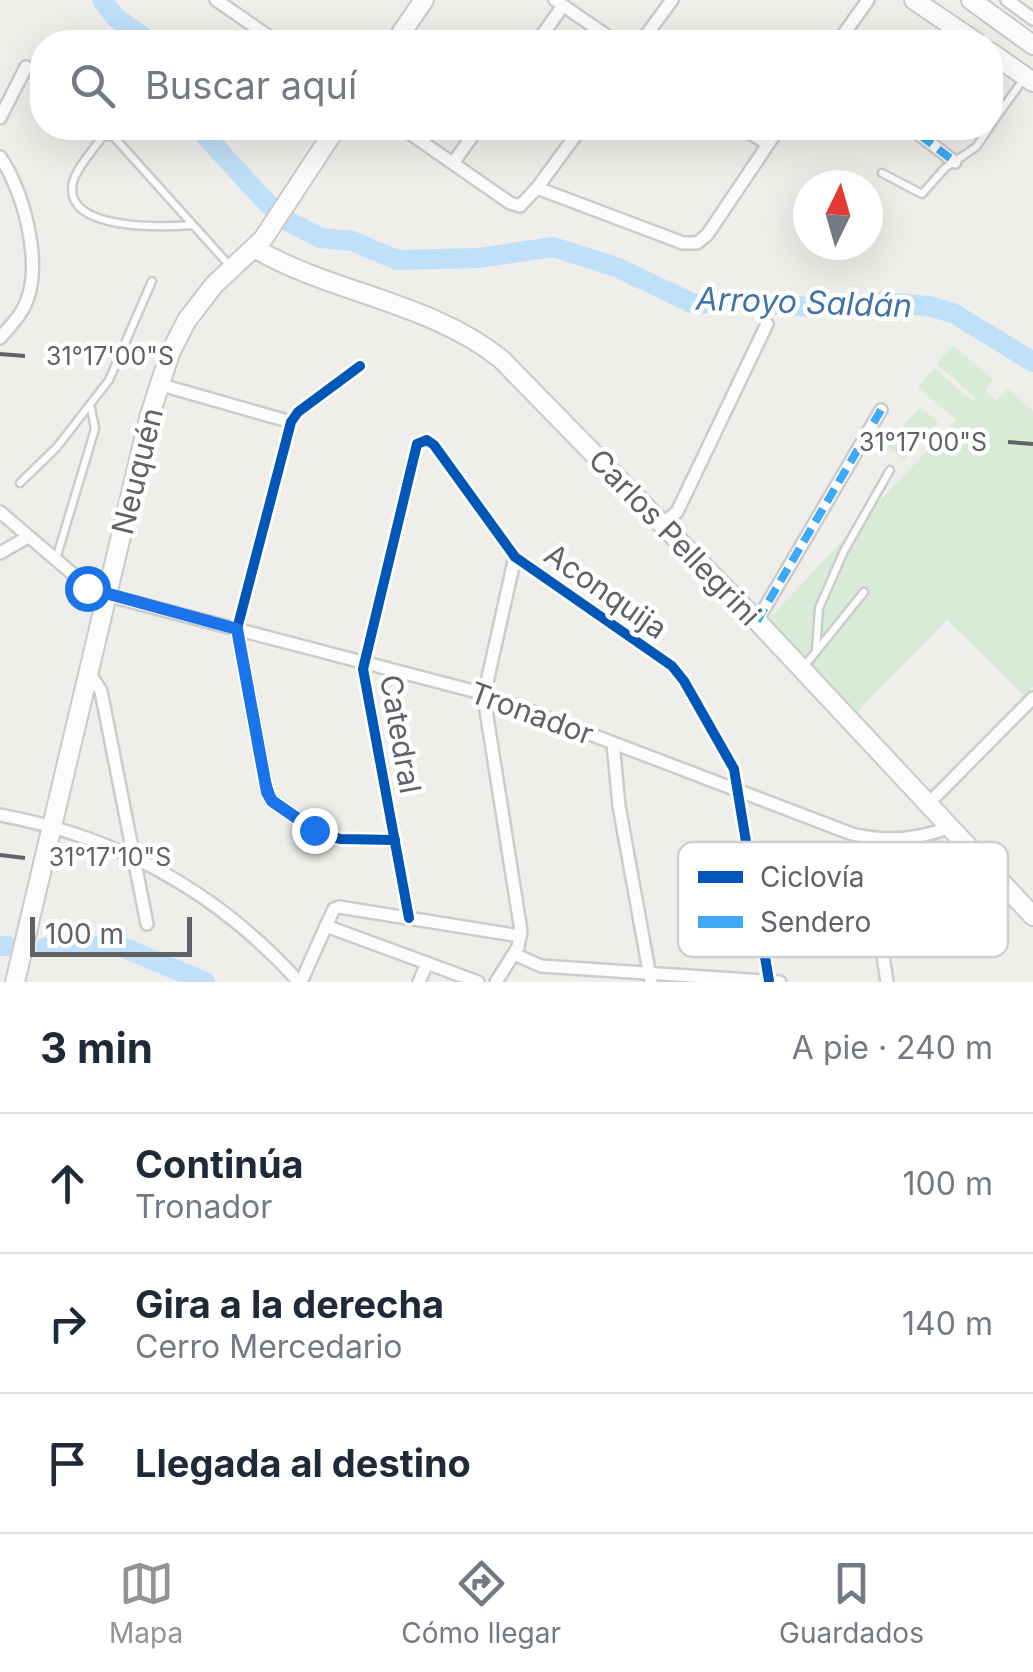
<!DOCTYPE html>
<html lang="es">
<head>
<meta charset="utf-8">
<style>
  :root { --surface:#fff; --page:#f2f2f3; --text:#1f2937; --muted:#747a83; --line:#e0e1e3; --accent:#919496 }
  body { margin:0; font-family:Inter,sans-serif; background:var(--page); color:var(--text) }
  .compass { position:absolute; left:793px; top:170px; width:90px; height:90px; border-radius:50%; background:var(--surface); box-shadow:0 10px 40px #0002; rotate:5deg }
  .scale { position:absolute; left:30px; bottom:25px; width:162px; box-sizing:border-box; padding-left:10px; border:5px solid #5f6368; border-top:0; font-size:28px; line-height:35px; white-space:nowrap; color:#5f6368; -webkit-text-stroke:8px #fff; paint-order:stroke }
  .stop { position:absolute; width:30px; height:30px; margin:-22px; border:8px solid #1a73e8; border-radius:50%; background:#fff }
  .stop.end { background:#1a73e8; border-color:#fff; box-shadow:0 2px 10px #0008 }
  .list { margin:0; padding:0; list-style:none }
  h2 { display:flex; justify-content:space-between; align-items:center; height:130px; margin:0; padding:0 40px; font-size:42px }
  h2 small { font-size:32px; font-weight:400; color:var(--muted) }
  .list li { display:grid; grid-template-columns:65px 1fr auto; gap:30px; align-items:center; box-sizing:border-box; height:140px; padding:0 40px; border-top:2px solid var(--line) }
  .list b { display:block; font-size:38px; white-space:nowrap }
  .list p { margin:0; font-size:32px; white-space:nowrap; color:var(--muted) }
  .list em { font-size:32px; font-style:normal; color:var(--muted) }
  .icon { flex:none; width:55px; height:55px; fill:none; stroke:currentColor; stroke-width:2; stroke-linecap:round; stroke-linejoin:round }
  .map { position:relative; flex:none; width:1033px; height:982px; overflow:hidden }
  .search { position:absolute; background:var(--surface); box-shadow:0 10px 40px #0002; left:30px; right:30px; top:30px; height:110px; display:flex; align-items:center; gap:25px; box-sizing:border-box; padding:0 35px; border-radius:40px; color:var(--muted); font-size:38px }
  .sheet { height:550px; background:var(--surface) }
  nav { display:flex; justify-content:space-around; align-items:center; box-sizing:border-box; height:140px; border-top:2px solid var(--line); background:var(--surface); font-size:28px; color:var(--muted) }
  nav a { display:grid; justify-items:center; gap:5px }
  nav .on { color:var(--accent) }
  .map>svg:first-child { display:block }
  .green { fill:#d8ebd6 }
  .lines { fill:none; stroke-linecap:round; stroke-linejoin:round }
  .river { stroke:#bfe0f9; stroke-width:20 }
  .lane-casing { stroke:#cbcccc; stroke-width:11 }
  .street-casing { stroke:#cbcccc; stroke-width:16 }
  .secondary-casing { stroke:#cacacb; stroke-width:22 }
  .lane { stroke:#fdfcfc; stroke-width:6 }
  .street { stroke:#fdfcfc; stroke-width:11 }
  .secondary { stroke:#fdfcfc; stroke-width:18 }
  .quiet { stroke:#3fa9f5; stroke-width:8; stroke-dasharray:15 8; stroke-linecap:butt }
  .cycleway-casing { stroke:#fff; stroke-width:16 }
  .cycleway { stroke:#0057b8; stroke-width:10 }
  .route { stroke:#1a73e8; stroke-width:12 }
  .ticks { fill:none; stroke:#5f6368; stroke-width:4 }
  .labels { text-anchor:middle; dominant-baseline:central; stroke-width:9; stroke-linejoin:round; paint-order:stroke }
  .street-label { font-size:30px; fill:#5f6368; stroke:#fff }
  .water-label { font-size:32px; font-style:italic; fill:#4174aa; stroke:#fff }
  .key { fill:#fff; stroke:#cfd0d2; stroke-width:2.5 }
  .key-label { font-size:28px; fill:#5f6368 }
  .ticks-label { font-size:25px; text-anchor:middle; fill:#5f6368; stroke:#fff; stroke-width:9; stroke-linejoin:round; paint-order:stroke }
</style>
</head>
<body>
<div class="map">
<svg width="1033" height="982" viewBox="0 0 1033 982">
  <rect width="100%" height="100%" fill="#efeeea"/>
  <g class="green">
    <path d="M953 345 993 380 985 390 996 401 1008 389 1033 411V686L1025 696 947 620 853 716 766 622 956 420 918 387 934 368 972 401 976 398 937 364Z"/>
    <path d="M920 407 938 422 904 460 886 445Z"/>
  </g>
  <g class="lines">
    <g class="river">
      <path d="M102 0 115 17 150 42"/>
      <path d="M198 128 269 205 289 222 321 238 352 241 397 260 478 258 553 247 616 267 694 304 737 301 810 307 884 302 928 306 953 313 1033 362"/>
      <path d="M0 946H7"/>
      <path d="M46 947 120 946 205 982"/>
    </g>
    <defs>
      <g id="lane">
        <path d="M990 126 1025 77"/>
        <path d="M882 173 922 194 945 168 976 147 989 128"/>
        <path d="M192 225C166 227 61 232 73 182 77 167 94 149 103 136H113L230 266"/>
        <path d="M20 483 57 447 109 380 152 281"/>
        <path d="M56 559 95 429 91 408"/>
        <path d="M816 650 819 608 844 551 890 470"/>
        <path d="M802 669 864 592"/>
      </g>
      <g id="street">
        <path d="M216 0 277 42"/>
        <path d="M555 0 616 42"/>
        <path d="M1007 0 1033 19"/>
        <path d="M537 42 563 6"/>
        <path d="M641 42 672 0"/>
        <path d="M838 42 868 0"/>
        <path d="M0 118 26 67"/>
        <path d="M402 128 510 203 520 206 537 188 581 128"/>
        <path d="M742 128 768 144"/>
        <path d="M920 135 955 162"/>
        <path d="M0 157C23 189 42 261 27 300 22 315 10 326 0 338"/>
        <path d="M453 163 478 128"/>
        <path d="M537 188 683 243H697L707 235 779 128"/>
        <path d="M360 366 298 412 291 422 237 629 264 778 272 801 314 830 340 839 395 840"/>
        <path d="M158 384 291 422"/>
        <path d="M0 512 94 592 485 694 852 834C886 842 918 840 950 827"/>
        <path d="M663 523 677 512 767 324"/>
        <path d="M0 553 28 537"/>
        <path d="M757 621 881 410"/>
        <path d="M89 672 101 691 147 924"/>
        <path d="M613 743 619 806 651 982"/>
        <path d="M928 804 1033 698"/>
        <path d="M0 815C119 837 218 892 299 982"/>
        <path d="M865 837 887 982"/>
        <path d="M409 918 363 669 417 444 427 440 434 445 515 557 672 666 684 681 734 769 769 981"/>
        <path d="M514 954 541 966 780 982"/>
        <path d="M301 982 326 926"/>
        <path d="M419 982 427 963"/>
        <path d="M478 982 326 926 334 909 339 907 520 936"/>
        <path d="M496 982 518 947 521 931 485 704 487 682 515 557"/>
      </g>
      <g id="secondary">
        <path d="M914 0 976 42"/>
        <path d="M971 0 1033 45"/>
        <path d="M395 42 424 0"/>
        <path d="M990 52 1033 82"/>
        <path d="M254 248C333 294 428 301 501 359L757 621 1033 916"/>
        <path d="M15 982 149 418 170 353 187 320 214 285 263 239 336 128"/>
      </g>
    </defs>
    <use href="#lane" class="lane-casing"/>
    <use href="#street" class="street-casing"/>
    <use href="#secondary" class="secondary-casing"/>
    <use href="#lane" class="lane"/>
    <use href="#street" class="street"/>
    <use href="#secondary" class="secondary"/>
    <g class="quiet">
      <path d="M920 135 955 162"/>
      <path d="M757 621 881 410"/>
    </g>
    <defs>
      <g id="cycleway">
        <path d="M360 366 298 412 291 422 237 629 264 778 272 801 314 830 340 839 395 840"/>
        <path d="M409 918 363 669 417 444 427 440 434 445 515 557 672 666 684 681 734 769 769 981"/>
      </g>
    </defs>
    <use href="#cycleway" class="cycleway-casing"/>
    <use href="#cycleway" class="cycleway"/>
  </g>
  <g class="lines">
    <path class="route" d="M87 588 237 629 267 792 272 801 314 830"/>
  </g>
  <path class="ticks" d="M0 354 25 356M1008 442 1033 444M0 855 25 858"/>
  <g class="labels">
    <g class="street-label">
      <text transform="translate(137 471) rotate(-76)">Neuquén</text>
      <text transform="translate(675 537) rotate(46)">Carlos Pellegrini</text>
      <text transform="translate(606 591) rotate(35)">Aconquija</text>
      <text transform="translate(532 713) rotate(20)">Tronador</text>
      <text transform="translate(401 734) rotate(80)">Catedral</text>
    </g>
    <g class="water-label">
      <text transform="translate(804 302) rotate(2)">Arroyo Saldán</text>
    </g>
  </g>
  <rect x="678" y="842" width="330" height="115" rx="15" class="key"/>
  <rect x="698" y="871" width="45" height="12" fill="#0057b8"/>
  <rect x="698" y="916" width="45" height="12" fill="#3fa9f5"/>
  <g class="key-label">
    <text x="760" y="887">Ciclovía</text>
    <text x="760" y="932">Sendero</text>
  </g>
  <g class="ticks-label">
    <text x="110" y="365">31°17'00"S</text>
    <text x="923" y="451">31°17'00"S</text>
    <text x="110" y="866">31°17'10"S</text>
  </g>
</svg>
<svg class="compass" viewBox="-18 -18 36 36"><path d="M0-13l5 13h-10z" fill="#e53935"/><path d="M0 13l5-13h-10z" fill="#747a83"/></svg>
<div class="scale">100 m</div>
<div class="stop" style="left:87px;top:588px"></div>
<div class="stop end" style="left:314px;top:830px"></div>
<div class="search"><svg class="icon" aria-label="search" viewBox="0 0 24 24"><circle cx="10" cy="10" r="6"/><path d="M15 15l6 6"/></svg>Buscar aquí</div>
</div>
<section class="sheet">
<h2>3 min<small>A pie · 240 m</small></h2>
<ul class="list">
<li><svg class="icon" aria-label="ahead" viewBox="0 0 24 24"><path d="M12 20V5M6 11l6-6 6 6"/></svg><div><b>Continúa</b><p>Tronador</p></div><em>100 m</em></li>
<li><svg class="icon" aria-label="right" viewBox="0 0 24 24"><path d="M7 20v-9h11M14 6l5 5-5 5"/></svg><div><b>Gira a la derecha</b><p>Cerro Mercedario</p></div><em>140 m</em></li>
<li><svg class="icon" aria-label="arrive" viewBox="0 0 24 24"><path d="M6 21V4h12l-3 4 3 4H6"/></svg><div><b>Llegada al destino</b></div></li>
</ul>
</section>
<nav>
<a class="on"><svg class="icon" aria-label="map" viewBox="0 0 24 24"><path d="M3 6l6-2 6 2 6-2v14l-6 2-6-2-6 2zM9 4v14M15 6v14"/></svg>Mapa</a>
<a><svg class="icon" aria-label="directions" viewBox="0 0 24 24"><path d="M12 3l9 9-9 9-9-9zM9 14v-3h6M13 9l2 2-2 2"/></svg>Cómo llegar</a>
<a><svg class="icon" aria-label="saved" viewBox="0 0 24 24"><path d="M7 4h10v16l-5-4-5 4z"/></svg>Guardados</a>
</nav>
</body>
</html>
